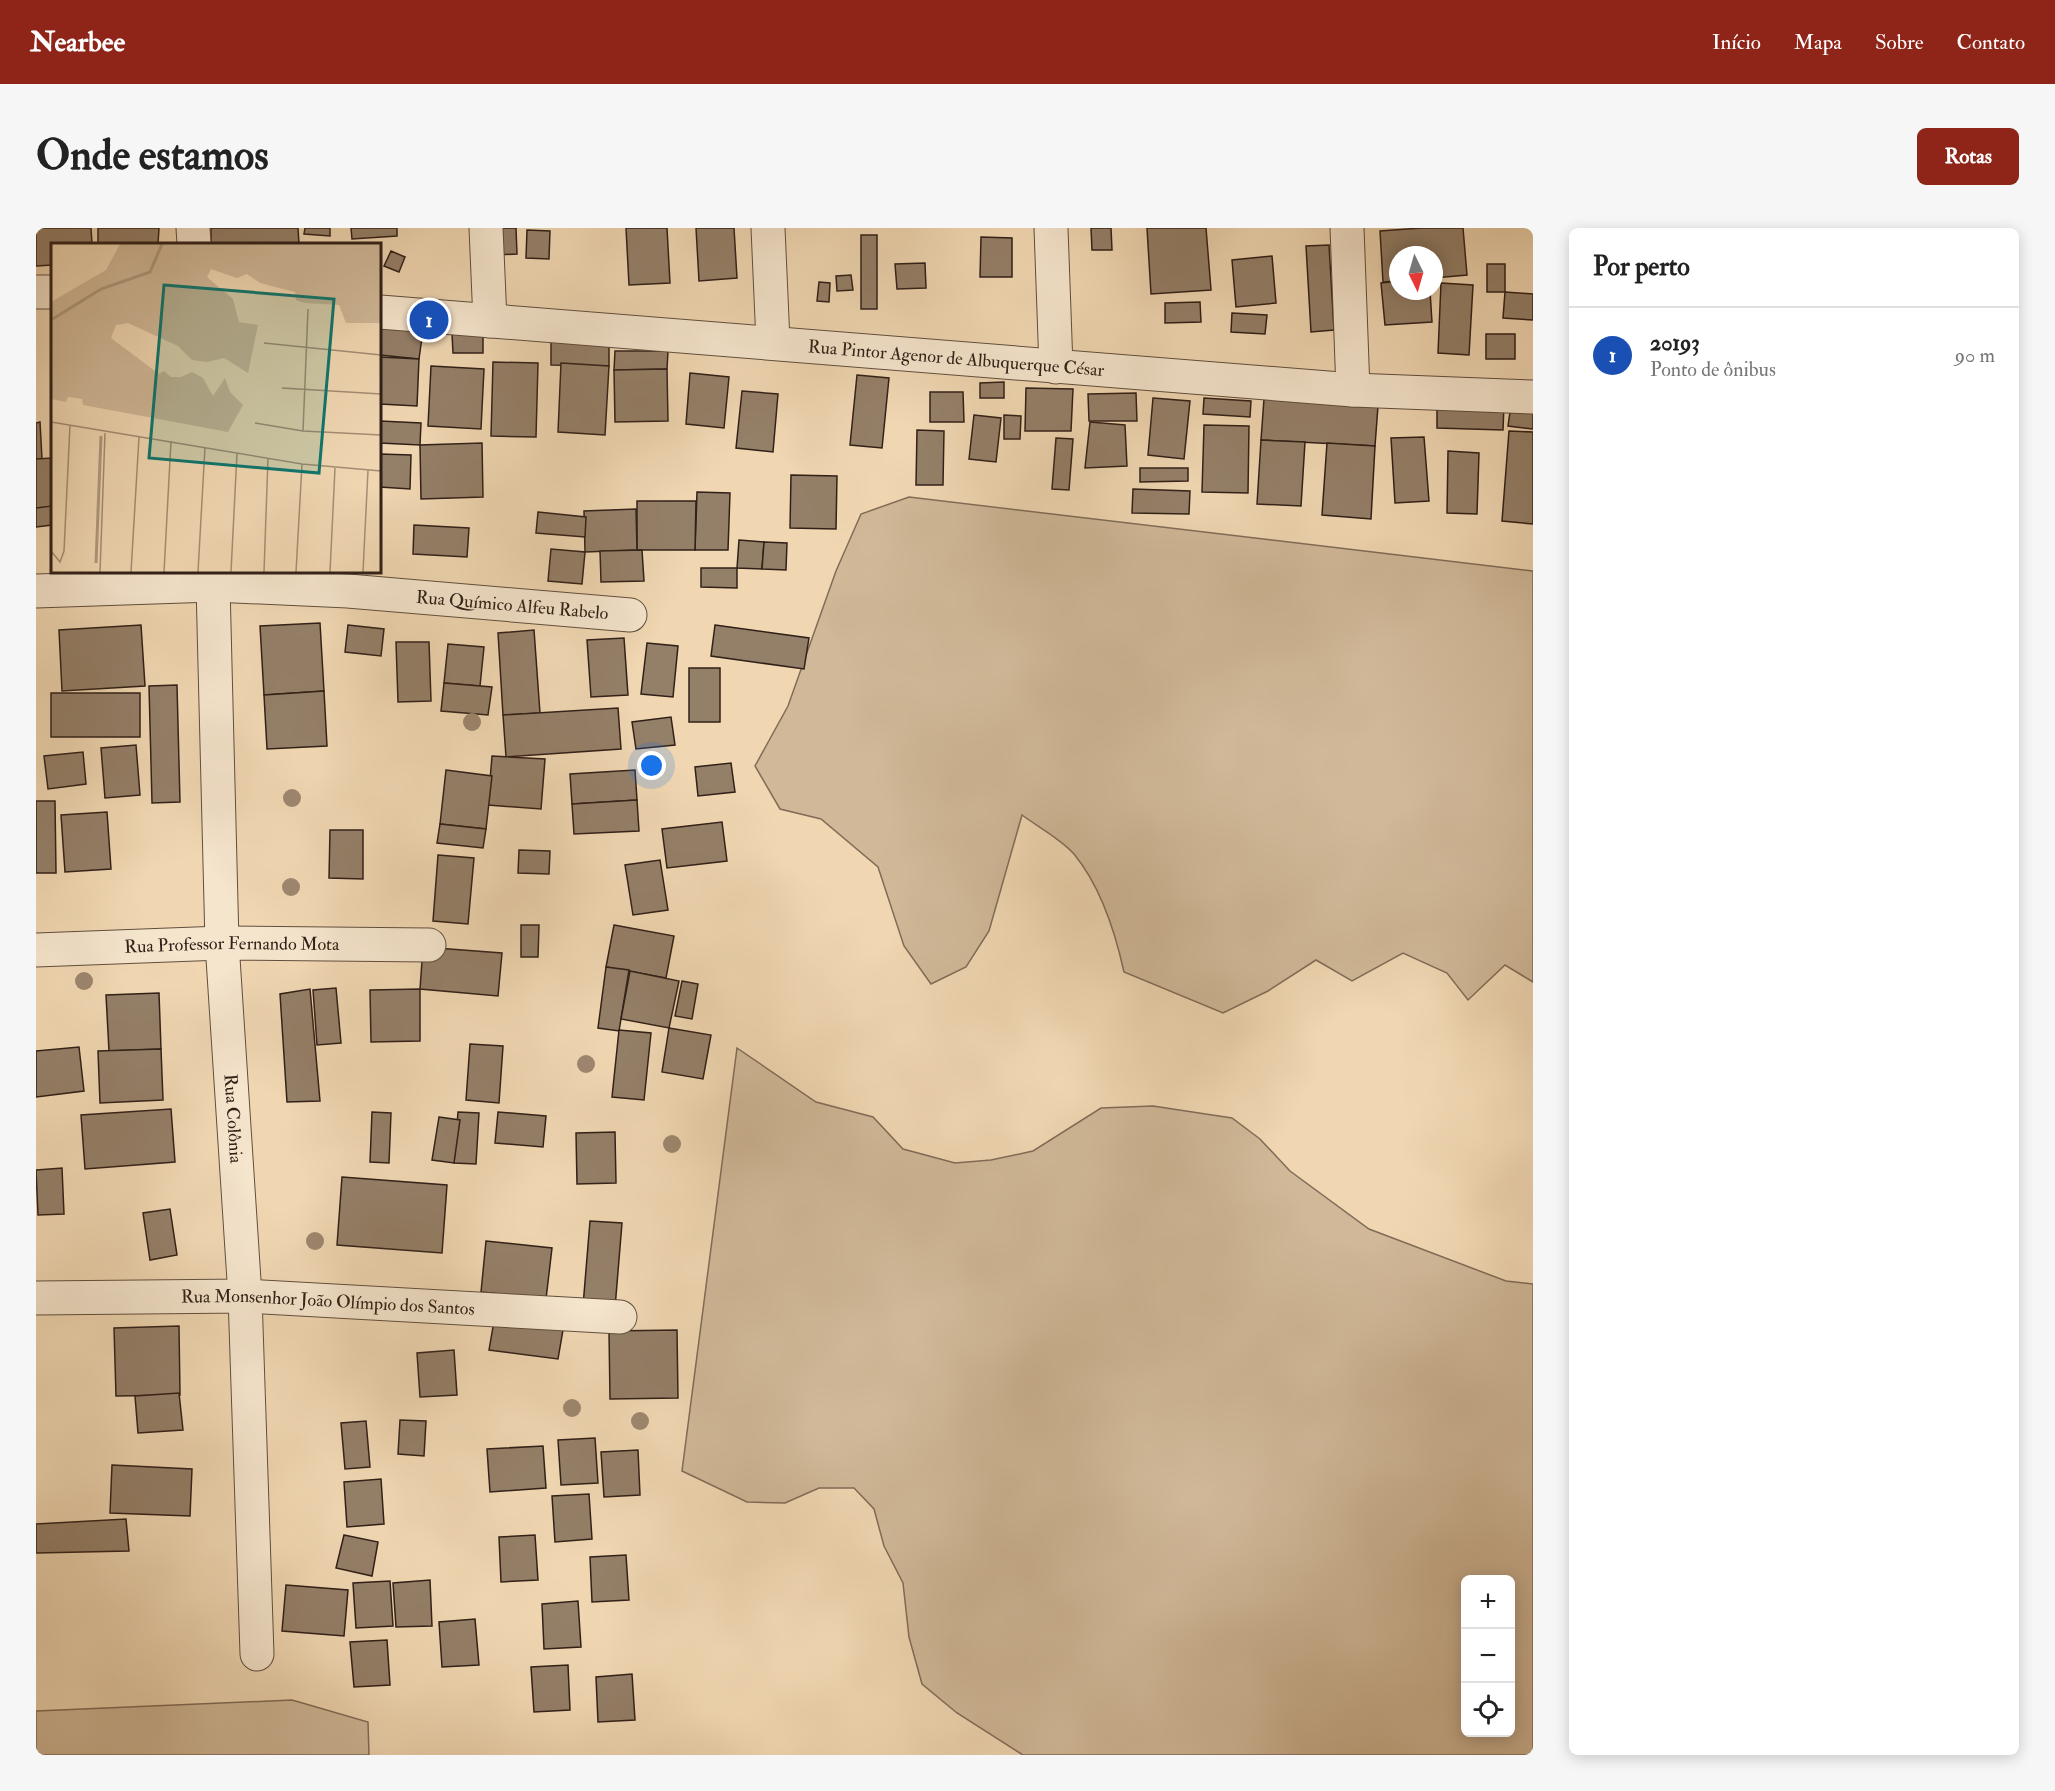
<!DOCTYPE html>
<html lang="pt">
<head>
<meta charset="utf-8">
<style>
  :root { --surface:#fff; --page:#f6f6f6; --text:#222; --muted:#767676; --line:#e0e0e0; --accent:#8f2418 }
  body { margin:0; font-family:"IM FELL Double Pica",serif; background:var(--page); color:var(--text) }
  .controls { position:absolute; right:18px; bottom:18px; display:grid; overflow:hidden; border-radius:9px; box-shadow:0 3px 15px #0003 }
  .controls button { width:54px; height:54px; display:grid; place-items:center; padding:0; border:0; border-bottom:2px solid var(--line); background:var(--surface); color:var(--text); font:30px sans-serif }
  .compass { position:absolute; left:1353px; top:18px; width:54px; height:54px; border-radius:50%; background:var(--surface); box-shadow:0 3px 15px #0003; rotate:175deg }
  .you { position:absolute; left:616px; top:538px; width:21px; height:21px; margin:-15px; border:4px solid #fff; border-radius:50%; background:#1a73e8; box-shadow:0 0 0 9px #1a73e833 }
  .badge { display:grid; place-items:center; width:39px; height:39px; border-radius:50%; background:var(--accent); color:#fff; font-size:20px; font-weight:700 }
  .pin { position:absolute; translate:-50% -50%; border:3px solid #fff; box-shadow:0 2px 6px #0006 }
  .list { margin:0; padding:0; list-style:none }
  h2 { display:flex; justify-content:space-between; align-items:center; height:78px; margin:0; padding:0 24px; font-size:26px }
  h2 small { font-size:20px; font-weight:400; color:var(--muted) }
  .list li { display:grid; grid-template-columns:39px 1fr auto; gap:18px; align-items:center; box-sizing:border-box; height:96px; padding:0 24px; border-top:2px solid var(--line) }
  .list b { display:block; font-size:22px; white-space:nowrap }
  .list p { margin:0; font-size:20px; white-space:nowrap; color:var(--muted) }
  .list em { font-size:20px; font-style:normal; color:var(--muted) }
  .icon { flex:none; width:33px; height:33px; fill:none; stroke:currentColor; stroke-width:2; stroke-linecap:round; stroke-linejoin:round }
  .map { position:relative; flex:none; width:1497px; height:1527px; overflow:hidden; border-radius:9px }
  header { display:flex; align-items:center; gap:36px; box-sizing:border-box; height:84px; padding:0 30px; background:var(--accent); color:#fff }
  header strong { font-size:28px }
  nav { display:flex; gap:33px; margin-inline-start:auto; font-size:21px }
  .intro { display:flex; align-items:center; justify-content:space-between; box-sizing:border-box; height:144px; padding:0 36px }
  h1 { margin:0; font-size:42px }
  .button { padding:15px 27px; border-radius:9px; background:var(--accent); color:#fff; font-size:21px; font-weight:700 }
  main { display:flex; gap:36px; padding:0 36px }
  aside { flex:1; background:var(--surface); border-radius:9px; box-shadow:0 3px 15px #0003 }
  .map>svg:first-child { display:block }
  .green { fill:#d0b898; stroke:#806c58; stroke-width:1.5; fill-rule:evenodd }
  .building { fill:#947f68; stroke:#312018; stroke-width:1.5 }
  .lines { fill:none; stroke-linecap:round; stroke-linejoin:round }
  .minor-casing { stroke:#614e3e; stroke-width:35 }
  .minor { stroke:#f5e5cd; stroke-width:33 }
  .tree { fill:#9d876f }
  .labels { text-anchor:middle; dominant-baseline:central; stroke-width:5; stroke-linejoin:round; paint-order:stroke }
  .street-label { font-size:18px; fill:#312018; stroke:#f5e5cd }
  .inset-river { fill:none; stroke:#af997e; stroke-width:3 }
  .inset-road { fill:none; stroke:#a48e74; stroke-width:1.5 }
  .view { fill:#0f766e; fill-opacity:0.15; stroke:#0f766e; stroke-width:3 }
  .inset-edge { fill:none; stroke:#312018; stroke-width:3 }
</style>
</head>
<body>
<header>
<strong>Nearbee</strong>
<nav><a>Início</a><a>Mapa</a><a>Sobre</a><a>Contato</a></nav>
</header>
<div class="intro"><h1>Onde estamos</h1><a class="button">Rotas</a></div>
<main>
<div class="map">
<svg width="1497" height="1527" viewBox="0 0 1497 1527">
  <rect width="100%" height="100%" fill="#f0d7b2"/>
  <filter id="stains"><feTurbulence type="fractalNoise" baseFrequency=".00333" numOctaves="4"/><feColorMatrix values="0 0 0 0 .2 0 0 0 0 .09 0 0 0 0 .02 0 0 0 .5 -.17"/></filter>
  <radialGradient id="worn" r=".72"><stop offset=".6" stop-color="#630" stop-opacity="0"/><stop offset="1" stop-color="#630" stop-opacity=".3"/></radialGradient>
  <g class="green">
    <path d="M873 269 1497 343V754L1469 737 1432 772 1411 745 1367 725 1316 753 1280 732 1232 763 1187 785 1088 744C1079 703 1065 659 1038 626 1025 611 1002 599 986 587L953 703 930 739 895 756 868 718 842 639 785 591 744 581 719 538 752 478 800 343 825 286Z"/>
    <path d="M701 820 780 874 837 889 867 921 919 935 955 932 997 923 1065 880 1117 878 1196 890 1224 911 1254 943 1333 1001 1470 1053 1497 1056V1527H987L921 1485 886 1456 873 1409 867 1355 848 1318 838 1281 818 1260H783L749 1275 711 1274 646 1243ZM1430 1352H1474V1504H1430Z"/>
    <path d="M256 1472 332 1494 333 1527H0V1483Z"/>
  </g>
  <g class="building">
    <path d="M0 0H55L56 16H16V37L0 38Z"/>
    <path d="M62 0H123L122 16H62Z"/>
    <path d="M175 0H262L263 16H175Z"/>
    <path d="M269 0H294V8L268 6Z"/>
    <path d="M315 0H361V8L316 11Z"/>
    <path d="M459 0H480L481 26 460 27Z"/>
    <path d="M590 0H631L634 55 593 57Z"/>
    <path d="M660 0H698L701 50 663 53Z"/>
    <path d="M1055 0H1075L1076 22H1056Z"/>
    <path d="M1111 0H1170L1175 62 1115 66Z"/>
    <path d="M1385 0H1427L1431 47 1398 50V27H1362V53L1347 54 1344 3Z"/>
    <path d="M491 2 514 3 513 31 490 30Z"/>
    <rect x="825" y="7" width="16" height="74"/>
    <path d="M945 9 976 10V49H944Z"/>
    <path d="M1293 17 1298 102 1275 104 1270 18Z"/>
    <path d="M355 23 369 29 363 44 348 38Z"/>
    <path d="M1236 28 1240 75 1200 79 1196 32Z"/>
    <path d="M889 35 890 60 861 61 859 36Z"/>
    <rect x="1451" y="36" width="18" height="28"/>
    <path d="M815 47 817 62 801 63 800 48Z"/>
    <path d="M1362 53V63H1394L1396 94 1349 97 1345 55Z"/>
    <path d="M783 54 794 55 793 74 781 73Z"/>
    <path d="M1405 55 1437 57 1433 127 1402 125Z"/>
    <path d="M1469 64 1497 66V92L1467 90Z"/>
    <path d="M1164 74 1165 94 1129 95V75Z"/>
    <path d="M1196 85 1231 87 1229 106 1195 104Z"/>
    <path d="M344 98 387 102 383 131 344 127Z"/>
    <path d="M416 106H447V125H417Z"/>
    <rect x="1450" y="106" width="29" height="25"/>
    <path d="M515 112 573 113V138L515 137Z"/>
    <path d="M579 123H632L631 141 578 142Z"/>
    <path d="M344 129 383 131 381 178 344 176Z"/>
    <path d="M457 134 502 135 500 209 455 208Z"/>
    <path d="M525 135 573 138 569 207 522 204Z"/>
    <path d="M395 138 448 141 445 201 392 198Z"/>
    <path d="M631 141 632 193 579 194 578 142Z"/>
    <path d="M654 145 693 149 688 200 650 196Z"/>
    <path d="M821 147 853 150 846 220 814 217Z"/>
    <path d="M968 154V170H944V155Z"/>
    <path d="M990 160 1037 161 1035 203H989Z"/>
    <path d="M706 163 742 166 737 224 700 220Z"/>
    <path d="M894 164H927L928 194H894Z"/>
    <path d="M1100 165 1101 193H1053L1052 166Z"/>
    <path d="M1117 170 1154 173 1148 231 1112 227Z"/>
    <path d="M1168 170 1215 173 1214 189 1167 186Z"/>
    <path d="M1228 171 1342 178 1339 218 1225 212Z"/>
    <path d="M1401 174 1468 176 1467 202 1401 200Z"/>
    <path d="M1475 177 1497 179V201L1472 198Z"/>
    <path d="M938 187 965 190 960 234 933 231Z"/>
    <path d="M968 187 985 188 984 211H968Z"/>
    <path d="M344 193 385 195 384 217 344 215Z"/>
    <path d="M4 194 6 231H0V195Z"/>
    <path d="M1054 194 1089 197 1091 238 1049 240Z"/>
    <path d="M1168 197 1213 198 1212 265 1166 264Z"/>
    <path d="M881 202 908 203 907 257H880Z"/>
    <path d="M1473 203 1497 204V296L1466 293Z"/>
    <path d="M1388 209 1393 273 1359 275 1355 210Z"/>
    <path d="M1020 210 1037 211 1033 262 1016 261Z"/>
    <path d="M1225 212 1269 214 1265 278 1221 276Z"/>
    <path d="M446 215 447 269 385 271 384 217Z"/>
    <path d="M1291 215 1339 218 1335 291 1286 287Z"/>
    <path d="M1412 223 1443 225 1441 286 1411 285Z"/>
    <path d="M344 226 375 227 374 261 344 259Z"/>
    <path d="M16 230V279L0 280V231Z"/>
    <path d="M1104 240H1152V253L1104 254Z"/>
    <path d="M755 247 801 248 800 301 754 300Z"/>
    <path d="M1097 261 1154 263 1153 286 1096 285Z"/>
    <path d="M661 264 694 265 692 322H659Z"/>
    <path d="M601 273H660L659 322H601Z"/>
    <path d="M16 278V297L0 299V280Z"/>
    <path d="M600 281 601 322 549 324 548 283Z"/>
    <path d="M502 284 550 289 549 309 500 305Z"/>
    <path d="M378 297 433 300 431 329 377 326Z"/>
    <path d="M703 312 728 314 726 341 701 340Z"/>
    <path d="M728 314 751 315 750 342 726 341Z"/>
    <path d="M515 321 549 324 546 356 512 353Z"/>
    <path d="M606 322 608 353 565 354 564 323Z"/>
    <path d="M665 340H701V360L665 359Z"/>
    <path d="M284 395 288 463 228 467 224 398Z"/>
    <path d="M105 397 109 458 26 463 23 402Z"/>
    <path d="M312 397 348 401 345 428 309 424Z"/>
    <path d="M679 397 773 410 768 441 675 428Z"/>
    <path d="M498 402 504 485 467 487 462 405Z"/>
    <path d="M588 410 592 467 555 469 551 412Z"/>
    <path d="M360 414H393L395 473 362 474Z"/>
    <path d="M611 415 642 418 637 469 605 466Z"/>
    <path d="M412 416 448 419 444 458 408 455Z"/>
    <rect x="653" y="440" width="31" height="54"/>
    <path d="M408 455 456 459 452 487 405 483Z"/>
    <path d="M141 457 144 574 116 575 113 458Z"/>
    <path d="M288 463 291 518 231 521 228 467Z"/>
    <rect x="15" y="465" width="89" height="44"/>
    <path d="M582 480 585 521 470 529 467 487Z"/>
    <path d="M635 489 639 517 600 521 596 494Z"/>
    <path d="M100 517 104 567 69 570 65 520Z"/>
    <path d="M47 524 50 556 12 561 8 528Z"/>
    <path d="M456 528 509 531 505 581 452 577Z"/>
    <path d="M695 535 699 564 662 568 659 539Z"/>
    <path d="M410 542 456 548 450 601 404 596Z"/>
    <path d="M599 542 601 572 536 576 534 546Z"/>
    <path d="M601 572 603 603 538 606 536 576Z"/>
    <path d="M0 573H19L20 645H0Z"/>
    <path d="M71 584 75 641 29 644 25 587Z"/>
    <path d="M686 594 691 633 631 640 626 601Z"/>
    <path d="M404 596 450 601 447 620 401 615Z"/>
    <path d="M294 602H327V651L293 650Z"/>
    <path d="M483 622 514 623 513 646 482 645Z"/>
    <path d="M402 627 438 630 432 696 397 693Z"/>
    <path d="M624 632 632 682 597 687 589 637Z"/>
    <path d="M485 697H503L502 729H485Z"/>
    <path d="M578 697 638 708 630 750 570 739Z"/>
    <path d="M387 719 466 725 462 768 384 761Z"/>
    <path d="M570 739 593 742 583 803 562 800Z"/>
    <path d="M594 743 643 753 633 800 585 791Z"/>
    <path d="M646 753 662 756 656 791 639 788Z"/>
    <path d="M300 760 305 815 281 817 277 762Z"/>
    <path d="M274 761 284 873 251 874 244 766Z"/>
    <path d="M384 761V813L335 814 334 762Z"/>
    <path d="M123 765 125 821 73 823 70 767Z"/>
    <path d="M633 800 675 807 667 851 626 844Z"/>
    <path d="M583 802 615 805 608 872 576 869Z"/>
    <path d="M434 816 467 818 463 875 430 872Z"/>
    <path d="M43 819 48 863 0 869V823Z"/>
    <path d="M125 821 127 872 64 875 62 823Z"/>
    <path d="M135 881 139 934 49 941 45 887Z"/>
    <path d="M336 884 355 885 353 935 334 934Z"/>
    <path d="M422 884 443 885 440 936 418 935Z"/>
    <path d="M462 884 510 888 507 919 459 915Z"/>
    <path d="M403 889 424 892 418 935 396 932Z"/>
    <path d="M579 904 580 955 541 956 540 905Z"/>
    <path d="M26 940 28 986 2 987 0 942Z"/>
    <path d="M306 949 411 957 406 1025 301 1017Z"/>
    <path d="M134 981 141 1027 114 1032 107 985Z"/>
    <path d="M554 993 586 995 579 1080 547 1078Z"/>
    <path d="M450 1013 516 1020 510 1071 445 1064Z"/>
    <path d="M458 1093 527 1102 522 1131 453 1122Z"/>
    <path d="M143 1098 144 1167 80 1168 78 1100Z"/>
    <path d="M641 1102 642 1170 574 1171 573 1103Z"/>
    <path d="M418 1122 421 1167 384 1169 381 1125Z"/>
    <path d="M143 1165 147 1202 102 1205 99 1168Z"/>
    <path d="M364 1192 390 1193 388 1228 362 1226Z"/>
    <path d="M330 1193 334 1239 309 1241 305 1195Z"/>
    <path d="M559 1210 562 1255 525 1257 522 1212Z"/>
    <path d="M507 1218 510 1260 454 1264 451 1221Z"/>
    <path d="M602 1222 604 1267 568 1269 565 1224Z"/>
    <path d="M76 1237 156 1241 154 1288 74 1285Z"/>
    <path d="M345 1251 348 1296 311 1299 308 1254Z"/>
    <path d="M553 1266 556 1311 519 1314 516 1268Z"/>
    <path d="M90 1291 93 1323 0 1325V1296Z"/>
    <path d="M308 1307 342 1314 336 1348 300 1340Z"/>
    <path d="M499 1307 502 1352 465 1354 463 1309Z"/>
    <path d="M590 1327 593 1372 556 1374 554 1329Z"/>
    <path d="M394 1352 396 1398 360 1399 357 1355Z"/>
    <path d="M354 1353 357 1398 320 1400 317 1355Z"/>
    <path d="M250 1357 312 1362 308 1408 246 1403Z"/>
    <path d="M542 1373 545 1419 508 1421 506 1376Z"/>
    <path d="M439 1391 443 1437 406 1439 403 1394Z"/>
    <path d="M351 1412 354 1457 318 1459 314 1414Z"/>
    <path d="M532 1437 534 1482 498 1484 495 1439Z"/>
    <path d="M596 1446 599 1492 562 1494 560 1449Z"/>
  </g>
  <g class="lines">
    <defs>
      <g id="minor">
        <path d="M157 0 158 16"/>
        <path d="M450 0 454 93"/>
        <path d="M732 0 737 114"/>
        <path d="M1015 0 1020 139"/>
        <path d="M1311 0 1317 162"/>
        <path d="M0 64H16"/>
        <path id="s1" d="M344 84 1317 162 1497 169"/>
        <path id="s2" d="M177 357 186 715 209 1068 221 1426"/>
        <path id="s3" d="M0 363 177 357 312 363 594 387"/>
        <path id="s4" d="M0 722 186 715 393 717"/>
        <path id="s5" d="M0 1070 209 1068 584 1089"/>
      </g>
    </defs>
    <use href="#minor" class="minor-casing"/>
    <use href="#minor" class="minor"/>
  </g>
  <g class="tree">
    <circle cx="436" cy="494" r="9"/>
    <circle cx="256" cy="570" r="9"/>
    <circle cx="255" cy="659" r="9"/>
    <circle cx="48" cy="753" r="9"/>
    <circle cx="550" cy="836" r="9"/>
    <circle cx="636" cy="916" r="9"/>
    <circle cx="279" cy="1013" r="9"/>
    <circle cx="536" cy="1180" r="9"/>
    <circle cx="604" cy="1193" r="9"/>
  </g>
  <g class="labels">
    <g class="street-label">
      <text stroke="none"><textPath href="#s1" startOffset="578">Rua Pintor Agenor de Albuquerque César</textPath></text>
      <text stroke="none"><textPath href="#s3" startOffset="477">Rua Químico Alfeu Rabelo</textPath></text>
      <text stroke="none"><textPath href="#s4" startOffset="196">Rua Professor Fernando Mota</textPath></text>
      <text stroke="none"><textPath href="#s2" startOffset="534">Rua Colônia</textPath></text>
      <text stroke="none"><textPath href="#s5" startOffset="292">Rua Monsenhor João Olímpio dos Santos</textPath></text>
    </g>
  </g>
  <g transform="translate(15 15)">
    <rect width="330" height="330" fill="#f0d7b2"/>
    <path d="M69 1H330V80H295L288 62 254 60 245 57 244 49 209 40 196 31 186 35 160 26 156 34 182 56 188 79 207 82 197 130 173 115 156 119 141 117 127 103 77 80 65 82 60 95 108 131 113 128 120 134H130L141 129 152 135 162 153 174 135 179 149 192 162 177 189 32 162 31 156 17 154 15 159 0 156V59L55 27Z" fill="#d0b898"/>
    <path class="inset-river" d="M0 77 50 46 99 29 111 1M45 320 50 193"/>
    <path class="inset-road" d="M213 100 330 112M231 145 330 151M0 179 251 221 330 228M204 180 252 188 330 192M252 188 257 66M0 308 9 319 13 308 19 182M49 329 54 190M80 329 88 194M113 329 120 198M147 329 154 204M180 329 186 210M213 329 217 215M245 329 251 221M279 329 284 225M312 329 317 227"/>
    <path class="view" d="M113 42 283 56 268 230 98 215Z"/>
    <rect width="330" height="330" class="inset-edge"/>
  </g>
  <rect width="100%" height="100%" filter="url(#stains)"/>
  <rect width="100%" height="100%" fill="url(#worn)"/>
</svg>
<div class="controls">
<button>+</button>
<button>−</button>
<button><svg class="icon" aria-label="locate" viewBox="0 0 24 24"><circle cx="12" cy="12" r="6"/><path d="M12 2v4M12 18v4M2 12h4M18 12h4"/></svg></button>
</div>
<svg class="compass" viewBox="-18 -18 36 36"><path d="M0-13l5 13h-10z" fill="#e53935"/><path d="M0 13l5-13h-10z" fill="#767676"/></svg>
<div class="you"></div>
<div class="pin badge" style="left:393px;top:92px;background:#1a4fb4">1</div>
</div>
<aside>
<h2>Por perto<small></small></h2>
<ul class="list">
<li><span class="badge" style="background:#1a4fb4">1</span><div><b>20193</b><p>Ponto de ônibus</p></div><em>90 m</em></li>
</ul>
</aside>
</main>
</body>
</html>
